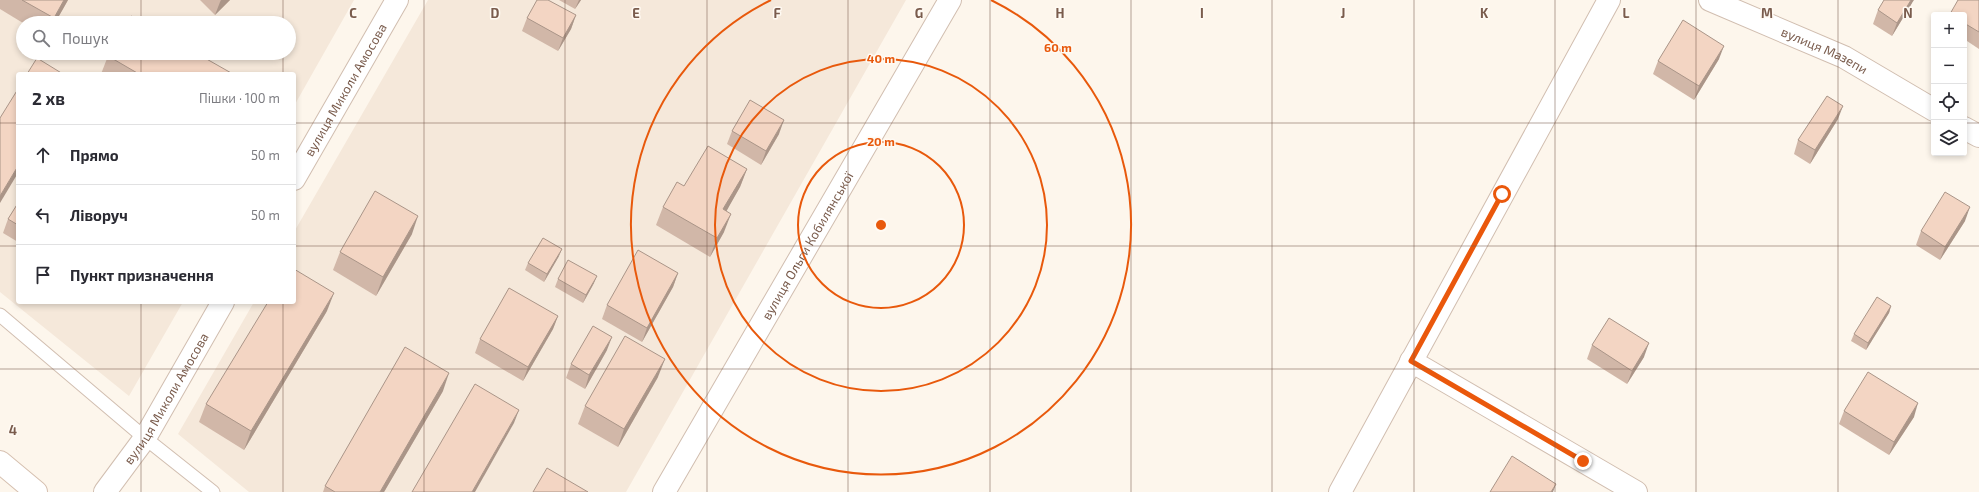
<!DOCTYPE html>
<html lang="uk">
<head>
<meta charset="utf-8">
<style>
  :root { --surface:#fff; --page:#f2f2f3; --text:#2b2b33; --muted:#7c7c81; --line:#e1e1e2 }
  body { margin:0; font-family:"Exo 2",sans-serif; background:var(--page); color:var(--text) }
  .controls { position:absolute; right:12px; top:12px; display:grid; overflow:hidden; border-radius:4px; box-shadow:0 2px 6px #0003 }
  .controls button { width:36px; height:36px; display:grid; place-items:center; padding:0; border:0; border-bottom:1px solid var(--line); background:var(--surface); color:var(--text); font:20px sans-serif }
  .stop { position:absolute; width:12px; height:12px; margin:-9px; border:3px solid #ea580c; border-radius:50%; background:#fff }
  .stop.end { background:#ea580c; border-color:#fff; box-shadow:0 1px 4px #0008 }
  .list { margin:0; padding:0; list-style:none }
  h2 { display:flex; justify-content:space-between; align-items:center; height:52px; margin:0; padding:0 16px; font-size:17px }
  h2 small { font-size:13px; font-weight:400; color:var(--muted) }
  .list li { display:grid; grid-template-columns:26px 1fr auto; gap:12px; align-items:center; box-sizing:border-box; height:60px; padding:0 16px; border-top:1px solid var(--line) }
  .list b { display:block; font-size:15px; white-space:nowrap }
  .list em { font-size:13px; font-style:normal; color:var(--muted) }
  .icon { flex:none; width:22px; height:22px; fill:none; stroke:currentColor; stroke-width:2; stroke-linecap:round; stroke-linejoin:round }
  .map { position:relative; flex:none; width:1979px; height:492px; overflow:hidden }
  .search { position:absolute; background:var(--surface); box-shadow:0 2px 6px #0003; left:16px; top:16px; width:280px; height:44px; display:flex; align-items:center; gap:10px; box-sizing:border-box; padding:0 14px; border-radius:22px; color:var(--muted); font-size:15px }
  .panel { position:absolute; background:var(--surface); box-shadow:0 2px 6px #0003; left:16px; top:72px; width:280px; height:232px; border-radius:4px }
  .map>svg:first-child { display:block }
  .residential { fill:#f5e8da; fill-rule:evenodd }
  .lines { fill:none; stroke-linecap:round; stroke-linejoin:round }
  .lane-casing { stroke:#d1beb0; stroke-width:15 }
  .street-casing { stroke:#d1beb0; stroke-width:24 }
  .secondary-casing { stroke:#d6c0b0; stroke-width:24 }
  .lane { stroke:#fff; stroke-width:13 }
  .street { stroke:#fff; stroke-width:22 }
  .secondary { stroke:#fff; stroke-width:22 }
  .wall { fill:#d1b7a8 }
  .shaded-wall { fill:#aa9588 }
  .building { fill:#f3d5c3; stroke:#aa9588 }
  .route { stroke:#ea580c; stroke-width:5 }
  .grid { fill:none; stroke:#7a5c4d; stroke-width:1; stroke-opacity:0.55 }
  .ring { fill:none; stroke:#e8590c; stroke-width:2 }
  .labels { text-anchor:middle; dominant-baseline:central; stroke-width:3; stroke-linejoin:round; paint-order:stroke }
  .street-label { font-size:13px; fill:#7a5c4d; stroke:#fffaf3 }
  .grid-label { font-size:13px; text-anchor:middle; font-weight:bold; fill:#7a5c4d; stroke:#fffaf3; stroke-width:3; stroke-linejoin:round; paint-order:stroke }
  .centre { fill:#e8590c; stroke:#fffaf3; stroke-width:2 }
  .ring-label { font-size:12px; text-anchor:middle; font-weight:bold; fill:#e8590c; stroke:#fffaf3; stroke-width:3; stroke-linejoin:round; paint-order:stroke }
</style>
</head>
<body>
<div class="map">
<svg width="1979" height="492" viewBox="0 0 1979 492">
  <rect width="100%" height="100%" fill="#fdf6ec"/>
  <g class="residential">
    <path d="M0 0H354L294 106V74H18V302H183L129 396 0 292ZM23 23H289V53H23Z"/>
    <path d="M428 0H906L626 492H249L178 434 254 302H294V232Z"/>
  </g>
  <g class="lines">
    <defs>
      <path id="lane" d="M0 315 145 438 213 492"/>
      <g id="street">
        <path id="s1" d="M1710 0 1844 57 1934 110"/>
        <path d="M1964 128 1979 136"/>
        <path id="s2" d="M294 179 397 0"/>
        <path d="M1411 361 1636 492"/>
        <path id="s3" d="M105 492 145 438 223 302"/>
        <path id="s4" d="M664 492 950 0"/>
        <path d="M1340 492 1609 0"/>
      </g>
      <path id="secondary" d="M0 462 36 492"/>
    </defs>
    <use href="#lane" class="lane-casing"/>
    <use href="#street" class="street-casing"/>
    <use href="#secondary" class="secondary-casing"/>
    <use href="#lane" class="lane"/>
    <use href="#street" class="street"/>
    <use href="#secondary" class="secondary"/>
  </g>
  <g class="wall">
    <path d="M0 0H68L55 23H23L0 9Z"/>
    <path d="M200 0H230L215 15Z"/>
    <path d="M559 0H581L575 9Z"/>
    <path d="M1979 0V49L1964 39V15H1949L1950 14Z"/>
    <path d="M1912 3 1892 36 1873 24 1878 10Z"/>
    <path d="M576 15 571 29 558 51 522 31 527 18Z"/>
    <path d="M108 56 233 74H101Z"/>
    <path d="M1719 59 1694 100 1653 74 1658 61Z"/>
    <path d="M1838 119 1810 164 1794 154 1798 140Z"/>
    <path d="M732 131 779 134 761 165 727 144Z"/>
    <path d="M747 169 740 187 726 211 724 232 710 257 656 225 663 207Z"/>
    <path d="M18 203V242L3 233 8 219Z"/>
    <path d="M1965 221 1940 260 1916 245 1921 231Z"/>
    <path d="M412 234 376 296 333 270 340 252Z"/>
    <path d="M559 256 544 282 525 270 528 263Z"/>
    <path d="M678 273 673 287 642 342 602 319 607 305Z"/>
    <path d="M558 279 594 283 583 303 555 287Z"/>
    <path d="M1891 306 1889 313 1866 350 1851 341 1854 334Z"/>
    <path d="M327 311 244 450 199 422 206 404Z"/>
    <path d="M558 316 553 329 523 381 475 353 480 339Z"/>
    <path d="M1592 345 1644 357 1627 384 1587 359Z"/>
    <path d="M607 350 585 389 566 378 571 364Z"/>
    <path d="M658 377 618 447 578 424 585 406Z"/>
    <path d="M443 391 384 492H323L325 486Z"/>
    <path d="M1844 411 1914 417 1889 455 1839 424Z"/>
  </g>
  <g class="shaded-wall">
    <path d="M64 0H68L55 23H52L54 18Z"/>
    <path d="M221 0H230L215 15 220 2Z"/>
    <path d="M579 0H581L575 9Z"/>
    <path d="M1911 0H1914L1912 3 1892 36 1897 23Z"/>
    <path d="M576 15 571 29 558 51 563 38Z"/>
    <path d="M1724 46 1719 59 1694 100 1699 86Z"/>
    <path d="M1843 106 1838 119 1810 164 1815 150Z"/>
    <path d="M784 120 779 134 761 165 766 151Z"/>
    <path d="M18 166V173L0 203V196Z"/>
    <path d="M747 169 740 187 717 228 723 209Z"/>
    <path d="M1970 207 1965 221 1940 260 1945 247Z"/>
    <path d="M731 214 724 232 710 257 717 238Z"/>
    <path d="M418 216 412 234 376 296 383 277Z"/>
    <path d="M562 249 559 256 544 282 547 274Z"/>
    <path d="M678 273 673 287 642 342 647 328Z"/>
    <path d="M597 276 594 283 583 303 586 295Z"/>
    <path d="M334 293 327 311 244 450 251 431Z"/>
    <path d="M1891 306 1889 313 1866 350 1868 343Z"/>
    <path d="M558 316 553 329 523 381 528 367Z"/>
    <path d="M612 337 607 350 585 389 589 375Z"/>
    <path d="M1649 343 1644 357 1627 384 1632 371Z"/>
    <path d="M665 359 658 377 618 447 624 429Z"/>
    <path d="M449 373 443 391 384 492H380Z"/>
    <path d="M1918 403 1914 417 1889 455 1894 442Z"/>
    <path d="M519 410 514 423 475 492H472Z"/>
    <path d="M1556 484 1553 492H1551Z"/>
  </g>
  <g class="building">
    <path d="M22 0H64L54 18Z"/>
    <path d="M537 0H548L576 15 563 38 527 18Z"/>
    <path d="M1884 0H1911L1897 23 1878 10Z"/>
    <path d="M1958 0H1979V32L1964 23V15H1952L1950 14Z"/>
    <path d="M131 16 144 23H127Z"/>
    <path d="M1683 20 1724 46 1699 86 1658 61Z"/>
    <path d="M110 53H196L233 74H139L108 56Z"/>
    <path d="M37 58 63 74H27Z"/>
    <path d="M18 89V166L0 196V118Z"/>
    <path d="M1827 96 1843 106 1815 150 1798 140Z"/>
    <path d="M750 100 784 120 766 151 732 131Z"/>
    <path d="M708 146 747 169 723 209 731 214 717 238 663 207 677 182 684 186Z"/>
    <path d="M375 191 418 216 383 277 340 252Z"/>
    <path d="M1945 192 1970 207 1945 247 1921 231Z"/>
    <path d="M18 203V225L8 219Z"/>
    <path d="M543 238 562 249 547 274 528 263Z"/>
    <path d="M638 250 678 273 647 328 607 305Z"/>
    <path d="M568 260 597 276 586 295 558 279Z"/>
    <path d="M294 269 334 293 251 431 206 404 268 302H294Z"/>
    <path d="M509 288 558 316 528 367 480 339Z"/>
    <path d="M1877 297 1891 306 1868 343 1854 334Z"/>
    <path d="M1609 318 1649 343 1632 371 1592 345Z"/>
    <path d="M593 326 612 337 589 375 571 364Z"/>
    <path d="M625 336 665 359 624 429 585 406Z"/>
    <path d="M405 347 449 373 380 492H335L325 486Z"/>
    <path d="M1868 372 1918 403 1894 442 1844 411Z"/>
    <path d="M475 384 519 410 472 492H412Z"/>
    <path d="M1512 456 1556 484 1551 492H1490Z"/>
    <path d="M547 468 588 492H533Z"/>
  </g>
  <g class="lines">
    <path class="route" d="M1502 194 1411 361 1583 461"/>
  </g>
  <path class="grid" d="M141 0V23M283 0V23M424 0V492M565 0V492M707 0V492M848 0V492M990 0V492M1131 0V492M1272 0V492M1414 0V492M1555 0V492M1696 0V492M1838 0V492M141 53V74M283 53V74M0 123H18M294 123H1934M1964 123H1979M0 246H18M294 246H1979M141 302V492M283 302V492M0 369H1979"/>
  <g class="ring">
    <circle cx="881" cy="225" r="83"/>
    <circle cx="881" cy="225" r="166"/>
    <path d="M991 0A250 250 0 1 1 771 0"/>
  </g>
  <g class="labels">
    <g class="street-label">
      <text stroke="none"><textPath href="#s1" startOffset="125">вулиця Мазепи</textPath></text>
      <text stroke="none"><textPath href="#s2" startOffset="103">вулиця Миколи Амосова</textPath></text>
      <text stroke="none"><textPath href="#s4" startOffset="285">вулиця Ольги Кобилянської</textPath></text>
      <text stroke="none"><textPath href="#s3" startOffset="112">вулиця Миколи Амосова</textPath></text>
    </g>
  </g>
  <g class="grid-label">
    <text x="353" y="18">C</text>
    <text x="495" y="18">D</text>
    <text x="636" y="18">E</text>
    <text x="777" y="18">F</text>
    <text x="919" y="18">G</text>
    <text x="1060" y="18">H</text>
    <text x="1202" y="18">I</text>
    <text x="1343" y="18">J</text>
    <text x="1484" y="18">K</text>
    <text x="1626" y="18">L</text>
    <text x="1767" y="18">M</text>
    <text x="1908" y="18">N</text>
    <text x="13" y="435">4</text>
  </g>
  <circle cx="881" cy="225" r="6" class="centre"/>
  <g class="ring-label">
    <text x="1058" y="52">60 m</text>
    <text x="881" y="63">40 m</text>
    <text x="881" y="146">20 m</text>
  </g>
</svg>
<div class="controls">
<button>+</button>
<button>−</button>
<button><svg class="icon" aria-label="locate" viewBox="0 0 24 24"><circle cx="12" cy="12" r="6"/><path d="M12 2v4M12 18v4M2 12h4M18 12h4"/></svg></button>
<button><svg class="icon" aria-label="layers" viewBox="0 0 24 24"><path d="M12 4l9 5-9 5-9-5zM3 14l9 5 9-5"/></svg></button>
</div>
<div class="stop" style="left:1502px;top:194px"></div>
<div class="stop end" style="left:1583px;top:461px"></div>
<div class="search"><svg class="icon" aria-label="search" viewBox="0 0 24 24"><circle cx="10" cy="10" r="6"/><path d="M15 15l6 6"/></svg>Пошук</div>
<section class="panel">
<h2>2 хв<small>Пішки · 100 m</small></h2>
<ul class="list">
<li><svg class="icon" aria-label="ahead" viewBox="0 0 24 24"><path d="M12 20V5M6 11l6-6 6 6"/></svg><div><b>Прямо</b></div><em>50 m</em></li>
<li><svg class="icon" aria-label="left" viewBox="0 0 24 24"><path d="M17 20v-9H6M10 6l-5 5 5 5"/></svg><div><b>Ліворуч</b></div><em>50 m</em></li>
<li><svg class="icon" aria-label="arrive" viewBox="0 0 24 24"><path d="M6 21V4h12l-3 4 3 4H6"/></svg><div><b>Пункт призначення</b></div></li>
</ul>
</section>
</div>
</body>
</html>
